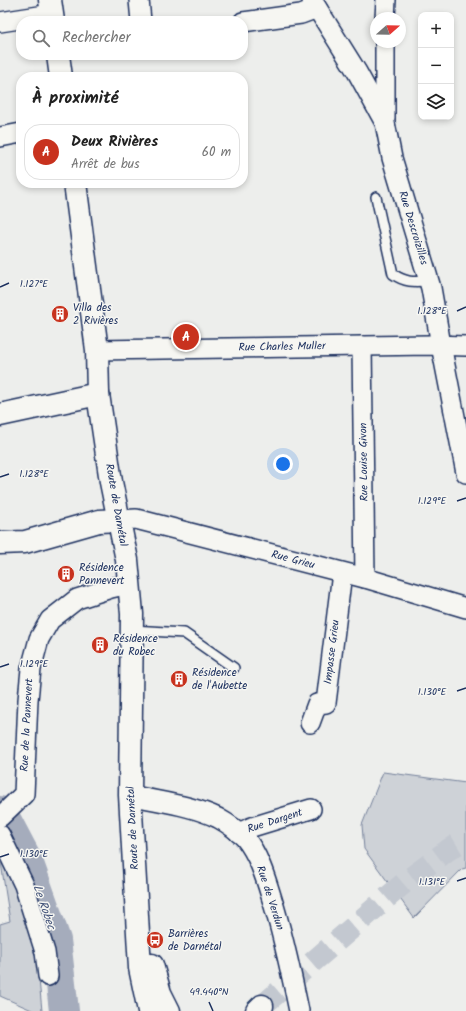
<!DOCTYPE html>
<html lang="fr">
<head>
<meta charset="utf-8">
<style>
  :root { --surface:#fff; --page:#f6f6f6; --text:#222; --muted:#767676; --line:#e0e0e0; --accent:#c8321e }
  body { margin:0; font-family:Kalam,sans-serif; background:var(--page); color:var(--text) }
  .controls { position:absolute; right:12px; top:12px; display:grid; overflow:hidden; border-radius:8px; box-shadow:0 2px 6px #0003 }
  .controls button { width:36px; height:36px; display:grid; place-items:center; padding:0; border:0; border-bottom:1px solid var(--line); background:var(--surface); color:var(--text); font:20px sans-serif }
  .compass { position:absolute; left:370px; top:12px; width:36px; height:36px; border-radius:50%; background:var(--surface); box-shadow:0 2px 6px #0003; rotate:70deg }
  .you { position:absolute; left:283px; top:464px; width:14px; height:14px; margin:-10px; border:3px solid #fff; border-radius:50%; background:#1a73e8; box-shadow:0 0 0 6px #1a73e833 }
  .badge { display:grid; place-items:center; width:26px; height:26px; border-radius:50%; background:var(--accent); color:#fff; font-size:13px; font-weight:700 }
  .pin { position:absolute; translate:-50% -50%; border:2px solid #fff; box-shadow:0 1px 4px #0006 }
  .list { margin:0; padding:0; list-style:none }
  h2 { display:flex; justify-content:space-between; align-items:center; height:52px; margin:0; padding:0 16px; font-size:17px }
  h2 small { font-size:13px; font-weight:400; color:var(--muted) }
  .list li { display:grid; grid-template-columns:26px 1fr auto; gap:12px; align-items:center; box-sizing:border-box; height:56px; margin:0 8px 8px; padding:0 8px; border:1px solid var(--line); border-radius:16px }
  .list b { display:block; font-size:15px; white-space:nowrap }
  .list p { margin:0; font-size:13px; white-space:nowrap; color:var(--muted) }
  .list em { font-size:13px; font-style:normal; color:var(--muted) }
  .icon { flex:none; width:22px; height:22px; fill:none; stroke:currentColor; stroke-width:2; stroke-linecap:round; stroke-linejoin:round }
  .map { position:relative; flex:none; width:466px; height:1011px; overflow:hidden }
  .search { position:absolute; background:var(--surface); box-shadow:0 2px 6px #0003; left:16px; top:16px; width:232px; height:44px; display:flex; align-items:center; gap:10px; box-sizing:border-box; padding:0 14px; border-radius:16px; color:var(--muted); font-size:15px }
  .panel { position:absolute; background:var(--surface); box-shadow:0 2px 6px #0003; left:16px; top:72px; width:232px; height:116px; border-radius:16px }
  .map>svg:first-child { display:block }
  .green { fill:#ced2d7; stroke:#74809a }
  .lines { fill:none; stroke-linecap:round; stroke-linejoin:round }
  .river { stroke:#a5acbc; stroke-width:30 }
  .secondary-tunnel { stroke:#c3c8d0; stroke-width:22; stroke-dasharray:22 11; stroke-linecap:butt }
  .lane-casing { stroke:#1b2f5e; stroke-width:12 }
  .street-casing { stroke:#1b2f5e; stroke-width:22 }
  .secondary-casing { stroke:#1b2f5e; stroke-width:25 }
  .lane { stroke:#f6f6f2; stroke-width:9 }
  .street { stroke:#f6f6f2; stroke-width:19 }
  .secondary { stroke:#f6f6f2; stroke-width:22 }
  .ticks { fill:none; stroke:#1b2f5e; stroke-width:1.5 }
  .labels { text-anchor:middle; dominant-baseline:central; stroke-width:3; stroke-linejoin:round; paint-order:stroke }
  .street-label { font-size:11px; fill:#1b2f5e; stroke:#f6f6f2 }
  .poi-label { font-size:11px; fill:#1b2f5e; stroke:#f6f6f2; text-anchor:start }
  .water-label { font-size:12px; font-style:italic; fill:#44547a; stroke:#f6f6f2 }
  .ticks-label { font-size:10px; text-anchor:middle; fill:#1b2f5e; stroke:#f6f6f2; stroke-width:3; stroke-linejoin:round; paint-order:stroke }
</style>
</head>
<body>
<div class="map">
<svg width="466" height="1011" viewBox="0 0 466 1011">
  <rect width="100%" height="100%" fill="#edeeec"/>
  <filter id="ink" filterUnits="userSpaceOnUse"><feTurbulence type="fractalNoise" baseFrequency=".025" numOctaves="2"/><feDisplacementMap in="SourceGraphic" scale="8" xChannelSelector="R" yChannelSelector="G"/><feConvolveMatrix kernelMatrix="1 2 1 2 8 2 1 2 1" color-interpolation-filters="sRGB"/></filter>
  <g filter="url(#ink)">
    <g class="green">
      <path d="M383 772 466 783V868L462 869 414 918 364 849 362 825Z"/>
      <path d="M1 863 13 866 37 958 42 1011H34L0 996V924L10 921Z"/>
    </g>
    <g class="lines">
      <path class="river" d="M0 811 7 821 28 861 56 940 64 1011"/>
      <path class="secondary-tunnel" d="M262 1006 404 883 448 850 466 839"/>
      <defs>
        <g id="lane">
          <path d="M376 197 393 274C406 283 414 282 429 281"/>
          <path d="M132 630 184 633 234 668"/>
        </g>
        <g id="street">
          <path d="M139 0 141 21"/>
          <path d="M312 0 357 72 385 123 392 158 431 288 441 345 466 473"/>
          <path d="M385 18 386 0"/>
          <path d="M0 22 52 14"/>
          <path d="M243 22 301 14 317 8"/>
          <path d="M385 42V119"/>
          <path d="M0 137 21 133"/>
          <path d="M362 346 365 578"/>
          <path d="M97 350 430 345 466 346"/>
          <path d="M119 520 136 519 365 578 466 608"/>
          <path d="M310 723 317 704 326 703 342 573"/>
          <path d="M130 795C160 802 191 805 218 818 227 823 238 831 245 838 258 854 265 876 271 896 283 934 291 972 299 1011"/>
          <path d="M0 817 24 794 28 700 31 669 39 639 50 620 77 599 111 588 129 584"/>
          <path d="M239 833 252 827 311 809"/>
          <path d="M0 835 24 885 45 952 48 976"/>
        </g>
        <g id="secondary">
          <path d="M50 0 53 21"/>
          <path d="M58 55 61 77"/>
          <path d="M75 183 97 350 98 394 111 482 127 560 132 614 130 795 140 968 149 1011"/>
          <path d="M0 415 98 394"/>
          <path d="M0 543 25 542 99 521 119 520"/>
          <path d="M152 965 160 993 169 1011"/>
          <path d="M257 1011 262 1006"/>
        </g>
      </defs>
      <use href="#lane" class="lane-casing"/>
      <use href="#street" class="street-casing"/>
      <use href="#secondary" class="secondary-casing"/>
      <use href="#lane" class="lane"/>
      <use href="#street" class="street"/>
      <use href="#secondary" class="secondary"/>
    </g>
  </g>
  <path class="ticks" d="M0 287 9 283M457 311 466 307M0 477 9 474M457 501 466 498M0 667 9 664M457 691 466 688M0 857 9 854M457 881 466 878M209 1002 213 1011"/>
  <defs>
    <symbol id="building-disc" viewBox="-11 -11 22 22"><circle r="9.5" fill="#c8321e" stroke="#f6f6f2"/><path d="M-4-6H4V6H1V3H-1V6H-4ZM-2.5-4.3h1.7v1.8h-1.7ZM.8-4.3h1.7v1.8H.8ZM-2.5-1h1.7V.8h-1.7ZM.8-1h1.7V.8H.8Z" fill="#fff"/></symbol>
    <symbol id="bus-disc" viewBox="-11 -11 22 22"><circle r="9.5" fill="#c8321e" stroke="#f6f6f2"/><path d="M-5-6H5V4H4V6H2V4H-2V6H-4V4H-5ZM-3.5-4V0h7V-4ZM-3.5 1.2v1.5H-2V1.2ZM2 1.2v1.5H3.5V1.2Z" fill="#fff"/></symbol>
  </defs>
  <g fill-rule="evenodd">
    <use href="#building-disc" x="50" y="304" width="20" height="20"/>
    <use href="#building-disc" x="56" y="564" width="20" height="20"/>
    <use href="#building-disc" x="90" y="635" width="20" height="20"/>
    <use href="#building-disc" x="169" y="669" width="20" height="20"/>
    <use href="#bus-disc" x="145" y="930" width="20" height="20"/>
  </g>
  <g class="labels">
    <g class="street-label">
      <text transform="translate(413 228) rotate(73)">Rue Descroizilles</text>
      <text transform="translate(282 347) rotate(-1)">Rue Charles Muller</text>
      <text transform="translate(364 462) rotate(-91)">Rue Louise Givon</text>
      <text transform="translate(116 505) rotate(80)">Route de Darnétal</text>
      <text transform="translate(293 560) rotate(15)">Rue Grieu</text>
      <text transform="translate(332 652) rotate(-83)">Impasse Grieu</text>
      <text transform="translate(27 725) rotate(-87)">Rue de la Pannevert</text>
      <text transform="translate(275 821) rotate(-18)">Rue Dargent</text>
      <text transform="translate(133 828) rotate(-93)">Route de Darnétal</text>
      <text transform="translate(270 898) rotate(72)">Rue de Verdun</text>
    </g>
    <g class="poi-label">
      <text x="73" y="308">Villa des<tspan x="73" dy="13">2 Rivières</tspan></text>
      <text x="79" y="568">Résidence<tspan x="79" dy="13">Pannevert</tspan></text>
      <text x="113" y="639">Résidence<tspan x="113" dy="13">du Robec</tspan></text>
      <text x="192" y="673">Résidence<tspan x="192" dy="13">de l'Aubette</tspan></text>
      <text x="168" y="934">Barrières<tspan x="168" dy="13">de Darnétal</tspan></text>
    </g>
    <g class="water-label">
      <text transform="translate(44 907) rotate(71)">Le Robec</text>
    </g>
  </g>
  <g class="ticks-label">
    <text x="34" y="287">1.127°E</text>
    <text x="432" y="314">1.128°E</text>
    <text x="34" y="477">1.128°E</text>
    <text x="432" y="504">1.129°E</text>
    <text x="34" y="667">1.129°E</text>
    <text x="432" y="695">1.130°E</text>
    <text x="34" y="857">1.130°E</text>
    <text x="432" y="885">1.131°E</text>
    <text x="209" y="995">49.440°N</text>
  </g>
</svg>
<div class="controls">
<button>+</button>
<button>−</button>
<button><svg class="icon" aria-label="layers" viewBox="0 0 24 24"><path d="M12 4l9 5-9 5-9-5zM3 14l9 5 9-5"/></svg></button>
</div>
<svg class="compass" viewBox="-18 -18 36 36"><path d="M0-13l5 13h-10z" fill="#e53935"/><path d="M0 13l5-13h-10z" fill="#767676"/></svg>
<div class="you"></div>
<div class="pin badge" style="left:186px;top:337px">A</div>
<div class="search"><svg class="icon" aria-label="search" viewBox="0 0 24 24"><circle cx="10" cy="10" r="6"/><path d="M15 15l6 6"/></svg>Rechercher</div>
<section class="panel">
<h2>À proximité<small></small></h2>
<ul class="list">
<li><span class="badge">A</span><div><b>Deux Rivières</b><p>Arrêt de bus</p></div><em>60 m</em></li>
</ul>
</section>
</div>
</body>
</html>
